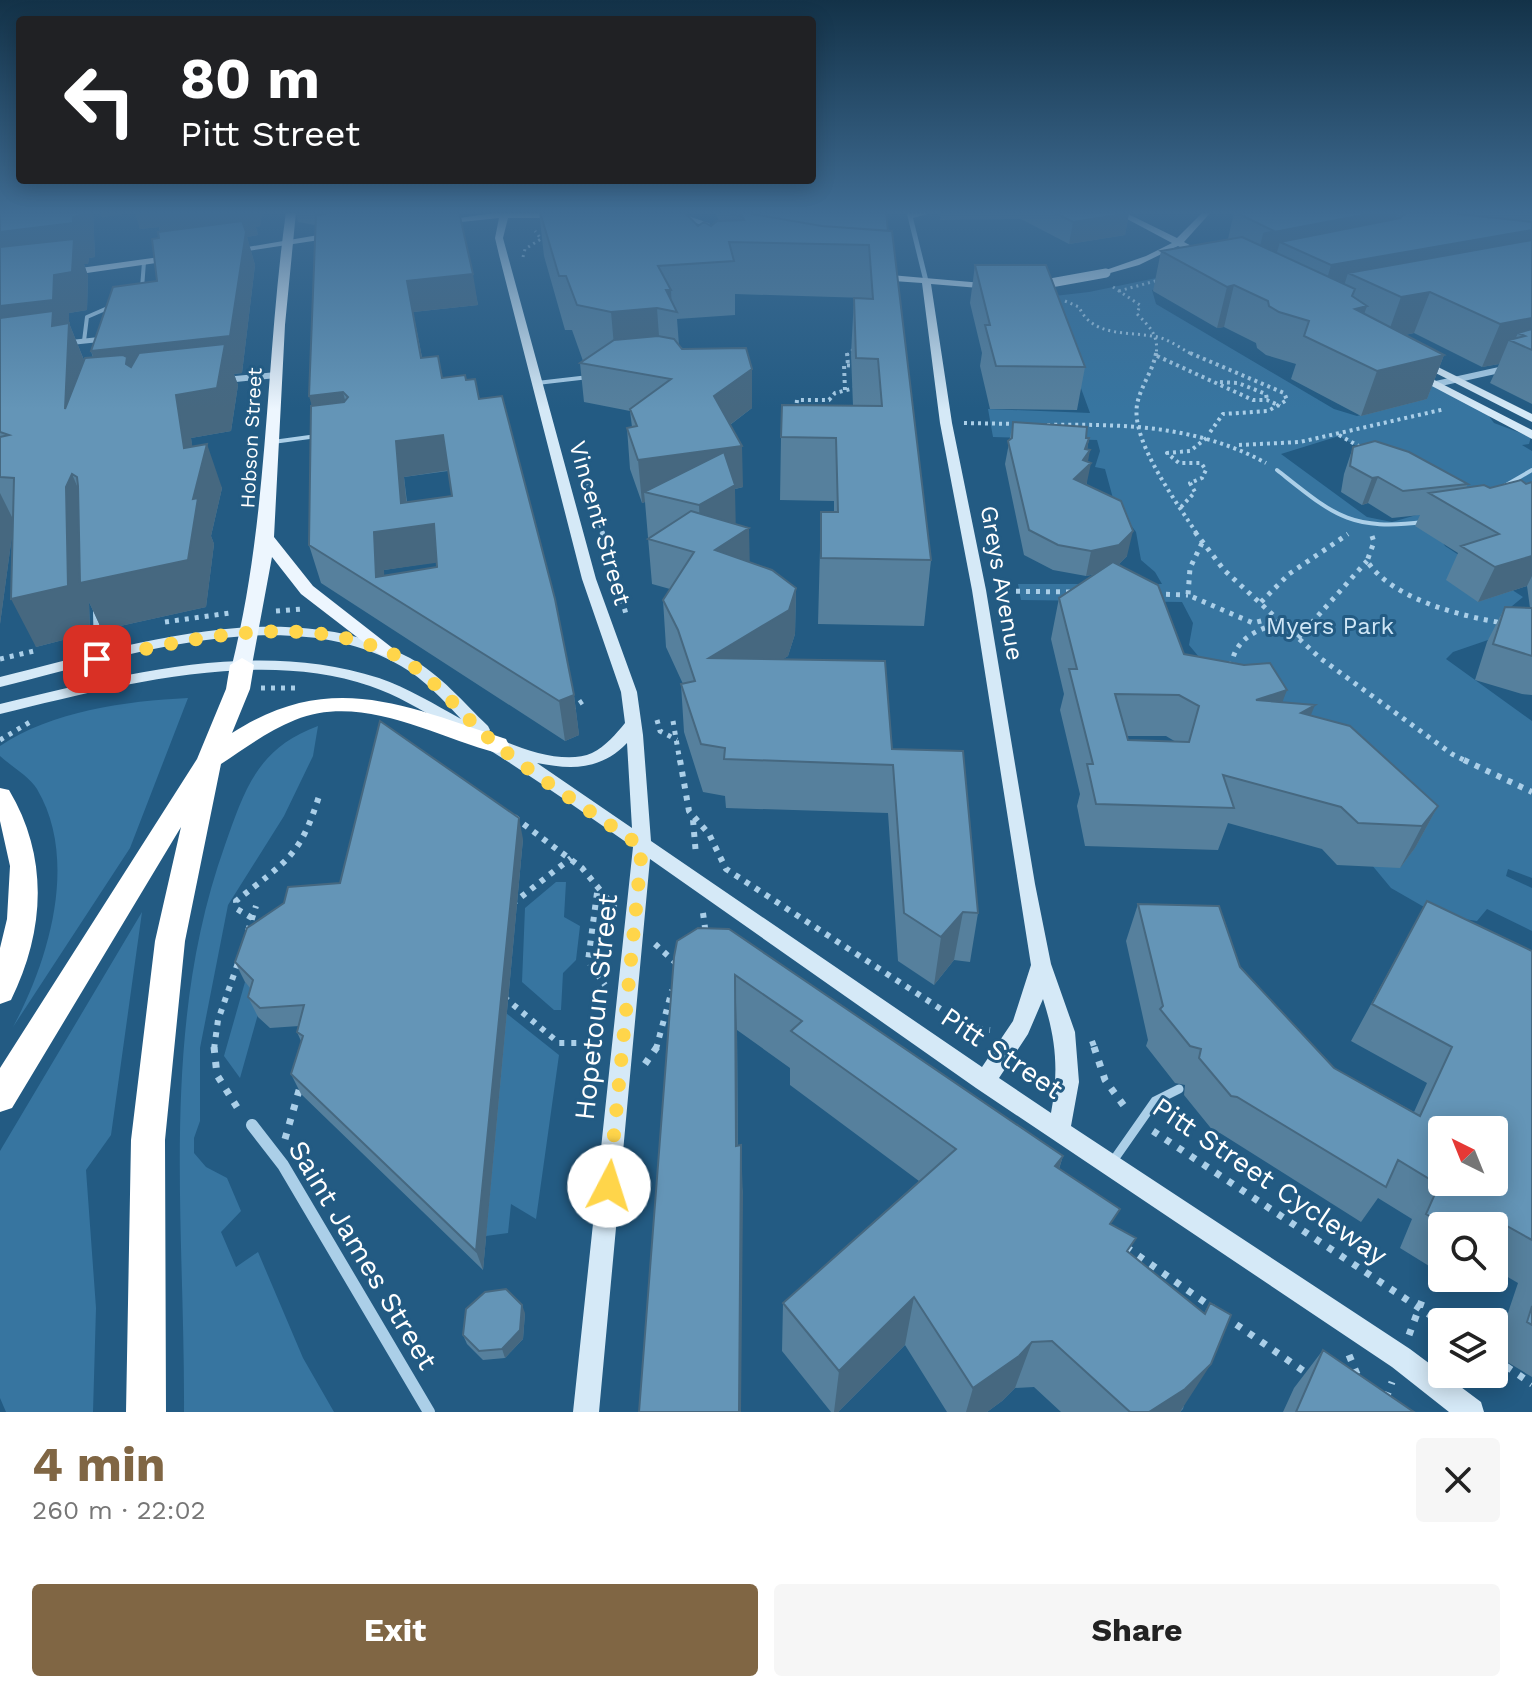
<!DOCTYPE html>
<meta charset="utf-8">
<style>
body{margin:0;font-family:"Work Sans",sans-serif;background:#f6f6f6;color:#222;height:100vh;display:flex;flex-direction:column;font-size:30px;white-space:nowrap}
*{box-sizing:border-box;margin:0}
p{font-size:26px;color:#767676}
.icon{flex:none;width:44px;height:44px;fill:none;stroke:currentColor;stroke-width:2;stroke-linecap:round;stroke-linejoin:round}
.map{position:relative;height:1412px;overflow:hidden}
.panel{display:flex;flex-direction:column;background:#fff;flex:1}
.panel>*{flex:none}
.banner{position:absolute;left:16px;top:16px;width:800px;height:168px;border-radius:8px;box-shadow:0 4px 20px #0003;background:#202124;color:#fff;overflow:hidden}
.needle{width:52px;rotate:317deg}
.tools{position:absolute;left:1428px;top:1116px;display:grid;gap:16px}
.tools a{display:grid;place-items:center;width:80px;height:80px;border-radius:8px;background:#fff;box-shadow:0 4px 20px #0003;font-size:40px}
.pin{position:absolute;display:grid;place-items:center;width:68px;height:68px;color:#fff;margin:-34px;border-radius:16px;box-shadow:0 4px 12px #0006}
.me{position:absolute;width:88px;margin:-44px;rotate:5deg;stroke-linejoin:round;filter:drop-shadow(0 0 6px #0008)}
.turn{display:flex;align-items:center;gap:28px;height:168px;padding:0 32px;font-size:36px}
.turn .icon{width:104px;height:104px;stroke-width:2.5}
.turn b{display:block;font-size:56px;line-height:68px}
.round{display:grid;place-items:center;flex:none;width:84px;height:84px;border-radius:8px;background:#f6f6f6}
.headline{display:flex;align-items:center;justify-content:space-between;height:136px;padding:0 32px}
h1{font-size:48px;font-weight:700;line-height:60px;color:#806644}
.button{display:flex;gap:16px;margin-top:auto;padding:16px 32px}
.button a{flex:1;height:92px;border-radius:8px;background:#806644;color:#fff;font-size:32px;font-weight:700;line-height:92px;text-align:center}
.button a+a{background:#f6f6f6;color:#222}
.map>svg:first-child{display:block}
.green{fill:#3775a0;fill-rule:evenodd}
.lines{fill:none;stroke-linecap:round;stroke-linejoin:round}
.path-far4{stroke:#abcfe8;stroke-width:3;stroke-dasharray:2 4;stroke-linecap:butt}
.path-far3{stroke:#abcfe8;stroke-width:4;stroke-dasharray:3 4;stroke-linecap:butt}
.path-far2{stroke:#abcfe8;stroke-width:5;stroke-dasharray:4 6;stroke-linecap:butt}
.path-far1{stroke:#abcfe8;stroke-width:6;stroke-dasharray:5 7;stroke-linecap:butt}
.path{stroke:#abcfe8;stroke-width:7;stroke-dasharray:6 9;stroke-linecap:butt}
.lane-far2{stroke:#abcfe8;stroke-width:4}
.lane-far1{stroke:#abcfe8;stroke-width:6}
.lane{stroke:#abcfe8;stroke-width:9}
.street-far2{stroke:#abcfe8;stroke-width:5}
.street-far1{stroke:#abcfe8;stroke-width:6}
.street{stroke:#abcfe8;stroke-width:12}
.secondary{fill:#d5e9f7;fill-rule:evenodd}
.primary{fill:#edf6fe;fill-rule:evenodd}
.highway{fill:#fff;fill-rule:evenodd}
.secondary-bridge{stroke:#d5e9f7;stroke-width:9}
.wall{fill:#56809d;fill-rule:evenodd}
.shaded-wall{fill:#466880}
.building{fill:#6495b7;stroke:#466880;stroke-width:2;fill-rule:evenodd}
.route{stroke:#ffd54a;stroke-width:14;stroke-dasharray:0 25.2}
.labels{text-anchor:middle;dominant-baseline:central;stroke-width:6;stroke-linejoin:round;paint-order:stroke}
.far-street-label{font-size:20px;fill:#fff;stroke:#235b83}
.street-label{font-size:24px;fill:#fff;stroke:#235b83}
.park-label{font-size:24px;fill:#cfe6f6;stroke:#235b83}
.near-street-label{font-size:28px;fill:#fff;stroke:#235b83}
</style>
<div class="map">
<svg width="1532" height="1412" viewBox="0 0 1532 1412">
<rect width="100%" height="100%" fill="#235b83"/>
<!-- green -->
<path class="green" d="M1185 272 1208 279 1152 290 1156 304 1334 409 1357 416 1427 398 1397 376C1436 385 1471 388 1494 423L1531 437 1529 444 1522 445 1532 451V482L1439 536 1445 546 1523 597 1500 616 1520 629 1453 652 1446 659 1532 721V878L1508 869 1506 876 1532 888V931L1487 909 1477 921 1438 915 1391 888 1189 645 1193 623 1182 602 1021 600 1018 584H1162L1155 572 1141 560 1136 532 1114 502 1105 469 1095 467 1100 451 1097 440 993 437 988 409 1090 413 1078 380 1037 298 1089 292ZM1339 436 1455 503V504L1392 522 1367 517 1281 454Z
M188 698 130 848 13 1027C49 960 79 860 37 789 30 777 11 766 0 756V746C52 711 126 701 188 698Z
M318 726 313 756 284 816 228 905 200 1048V1121L194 1138V1153L206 1167 227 1178 241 1211 221 1232 236 1267 258 1252 303 1358 334 1412H184C185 1219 159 1030 225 845 245 788 258 748 318 726Z
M556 882H566L564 917 580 926 576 960 563 973 561 1010H554L522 982 525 908Z
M142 912 111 1135 86 1170 96 1308 93 1412H6L0 1398V1151Z
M245 982 262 1000 240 1078 224 1056Z
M506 1013 559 1055 536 1219 511 1204 508 1233 486 1236Z"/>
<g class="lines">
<!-- path-far4 -->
<path class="path-far4" d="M523 257 525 249 541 239 535 231
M1113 287 1140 305 1137 314C1150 327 1159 335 1156 355
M1119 291 1159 280
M1065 301 1079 307C1093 338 1129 331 1158 337 1170 340 1182 349 1193 355
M847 355 855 348"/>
<!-- path-far3 -->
<path class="path-far3" d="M847 353 848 365
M1156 353C1153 371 1140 387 1137 405 1131 442 1178 504 1197 534
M1190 353 1284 393 1287 400 1268 411 1223 414 1208 435
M1157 356 1253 400H1267L1280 406
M1220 382 1238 383 1266 394 1267 400
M845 390 844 365 858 366
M796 410 797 400H829L835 393 855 388
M964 423 1018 424
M1040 425C1120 424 1194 424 1266 463
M1339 435 1362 448
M576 444 603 534
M1239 445 1300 442 1445 409
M1181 507 1195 492 1190 483 1202 478 1206 470 1201 463H1179L1167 453 1190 451 1209 436"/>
<!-- path-far2 -->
<path class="path-far2" d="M602 532 626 614
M1195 532 1224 570 1320 658 1452 754 1468 762
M1372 536 1374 542 1367 561C1392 599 1460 616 1503 623
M1202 543 1190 568 1188 595 1253 623 1273 618
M996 591 1074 592
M1156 594 1188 595
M1261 602 1289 574 1348 534
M276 611 302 609
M165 622 230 613
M1298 638 1367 561
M0 659 34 651
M1231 666C1235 640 1254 630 1278 624
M261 688H295
M571 709 587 698
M657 720 660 731 677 740
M673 721 680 762
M0 740 30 722"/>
<!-- path-far1 -->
<path class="path-far1" d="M680 760 689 811 709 834 726 869 970 1028 990 1030
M1464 760 1532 792
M514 817 582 868 615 908
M693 820 696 855
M597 893 588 961 605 985
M512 904 571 858
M703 913 706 935
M252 918 237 909 236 901C287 860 300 858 320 793
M248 931 256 906
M655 944 677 964
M504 997 559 1043H578
M1092 1041 1095 1049
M214 1049 218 1020 239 960
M656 1049 672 990"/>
<!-- path -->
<path class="path" d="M214 1047 217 1075 240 1112
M1094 1047 1105 1080 1127 1110
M645 1064 657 1047
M1153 1131 1442 1323
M285 1139 300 1087
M1126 1247 1213 1308
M1224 1316 1308 1374
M1409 1335 1424 1295
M1349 1355 1359 1379
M1494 1358 1532 1384
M1381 1412 1392 1382"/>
<!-- lane-far2 -->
<path class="lane-far2" d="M670 212 708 225
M142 288 144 262
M84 341 87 317 110 307
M537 383 589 377
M273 442 317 436
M1277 470C1334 515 1349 531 1424 522
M1501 488 1532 470"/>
<!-- lane-far1 -->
<path class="lane-far1" d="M96 611 97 659"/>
<!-- lane -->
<path class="lane" d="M1113 1161 1155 1101 1179 1089"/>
<!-- street-far2 -->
<path class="street-far2" d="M909 212 926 281
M910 216 925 212
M66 343 104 339"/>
<!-- street-far1 -->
<path class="street-far1" d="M225 380 276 375
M1436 384 1504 369"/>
<!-- street -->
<path class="street" d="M252 1125 283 1165 429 1412"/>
<!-- secondary -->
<path class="secondary" d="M501 212H559L563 215 559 218H508L503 238 596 579 637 692 643 735 651 841 982 1067 1013 1021 1031 965 972 590 940 423 922 283 879 280 874 277 879 274 994 284V288L991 289 931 284 952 423 986 590 1035 884 1051 964 1075 1032 1079 1082 1071 1126 1410 1349 1481 1402 1484 1412H1449L1392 1367 976 1088 650 859 599 1412H573L633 847C571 804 511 761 446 724 421 710 397 695 370 686 257 647 112 687 0 714V704C122 675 255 638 379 678 408 688 434 704 461 719 443 700 424 679 401 666 287 599 119 658 0 687V677C127 646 287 592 410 658 440 674 464 703 488 726L490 730 488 733C513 747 564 766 592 753 606 746 616 734 625 723L621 692 582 579 499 255 495 238 499 218 442 224 438 221ZM627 743 632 828 537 763C572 770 601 770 627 743ZM1043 999C1056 1039 1059 1071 1051 1113L999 1078 1028 1034Z
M1114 212H1124L1177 238 1203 212H1211L1184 242 1210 256 1202 258 1178 246 1139 265 1103 275V271L1146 256 1172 243Z
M336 232 340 235 339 237 228 254 224 251Z
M174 255 179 258 177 260 66 276 61 273 66 270Z
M1420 358 1532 414V422L1416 363 1415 361Z
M1415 370 1532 430V439L1411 375 1410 373Z"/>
<!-- primary -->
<path class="primary" d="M286 212H296L285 325 274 537 313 586 395 650 386 656 379 654 301 594 272 557 252 665 242 671 232 665C269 516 265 363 286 212Z"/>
<!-- highway -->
<path class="highway" d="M242 658 254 665 250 689 232 733C331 669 406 706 506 739L509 745 506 751 497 753C433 736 362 693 295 720 268 731 245 748 221 764L185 941 165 1140 166 1412H126L131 1140 155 941 181 827 12 1108 0 1112V1068L197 759 226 689 230 665Z
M0 788 9 790C49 857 45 931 11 1000L0 1004V948L7 919 10 866 0 821Z"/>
<!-- secondary-bridge -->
<path class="secondary-bridge" d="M1045 284 1106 273"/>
</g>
<!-- wall -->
<path class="wall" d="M0 212H93L95 257 89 258 88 264H84L88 276 87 310 69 313V323L84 360 93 358 91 351 157 281 160 232 159 227 140 229 135 212 102 217 100 212H262L260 226 256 227 258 235 247 237 255 265 242 373 234 374 238 385 231 431 191 438 192 446 222 488 211 536 214 544 206 607 102 630 89 602 90 633 36 647 13 528 0 624Z
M296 212H459L478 305 413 312 422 357 442 378 466 380 479 399 574 695 579 735 565 741 321 583 309 545 315 225 298 222ZM448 471 452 496 407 502 404 477ZM436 562 437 567 384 576V570Z
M539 212H684L698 226H711L719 221 714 212H886L931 560 924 626 818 624 821 512H834V501L780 500 781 437 853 406 851 354 854 298H866L735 294V315L677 319 679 345 752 408 730 425 743 487 735 489V524L749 562 796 588 795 634 788 656 783 659 892 749 978 913 970 962 954 960 934 985 898 961 888 813 726 808 725 796 703 792 684 732 681 684H683L666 647 663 600 670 589 652 584 645 502 642 503 630 469 627 428 632 427 630 411 584 402 580 363 583 361 572 330H565L544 256Z
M941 212H1147L1135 214 1129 213 1125 235 1069 244 1021 219 940 220Z
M1234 212H1532V404L1490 383 1499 364 1482 367 1414 333 1405 335 1444 355 1427 399 1361 416 1291 379 1296 364 1266 355 1257 348 1256 343 1224 327 1217 328 1153 291 1161 251 1228 239Z
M975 265 1085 367 1077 410 990 409 980 366 982 353 970 303Z
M1013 422 1089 438 1087 450V485L1127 556 1118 565 1184 654 1311 716 1438 806 1415 848 1400 868 1337 865 1322 849 1228 823 1218 850 1085 846 1077 806 1080 794 1060 710 1064 694 1051 639 1059 598 1096 574 1086 576 1053 570 1024 555 1005 464ZM1127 736H1166L1176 742 1128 740Z
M1353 447 1468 484 1466 488H1490L1532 482V695L1522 694 1475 680 1487 642 1505 607 1530 608 1527 586 1478 602 1446 580 1458 553 1415 526 1420 515 1392 518 1368 503 1362 505 1341 492 1344 474Z
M523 839 483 1270 301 1094 291 1074 301 1041 297 1032 299 1026 270 1028 258 1017 248 997 250 988 245 982 235 962 340 883Z
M1427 901 1532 951V1377L1494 1354 1518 1283 1494 1269V1226H1442V1274L1400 1248 1412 1219 1378 1198 1361 1222 1220 1133 1214 1132 1184 1095 1185 1085 1175 1083 1146 1046 1148 1040 1126 941 1138 904 1240 967 1334 1068 1414 1112 1427 1083 1351 1041Z
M677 941 1063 1156 1059 1169 1113 1226 1129 1253 1204 1313 1210 1303 1183 1409 1180 1412H1061L1034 1387 1015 1388 1002 1401 987 1412H947L905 1345 838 1412H831L782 1351 783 1303 919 1181 790 1085V1068L737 1030 738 1146 743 1197Z
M1450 1278H1475L1466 1288Z
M525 1313 523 1339 505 1358 483 1360 467 1344 463 1335Z
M1323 1350 1414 1412H1283L1294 1388Z"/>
<!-- shaded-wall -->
<path class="shaded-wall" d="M80 212H93L95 257 89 258 88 264H84L88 276 87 310 69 313V332V323L85 363 83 452 0 348V306L54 275 0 276V232L73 217Z
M100 212H252L258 235 247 237 255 265 242 373 234 374 238 385 231 431 191 438 198 480 207 444 222 488 211 536 214 544 206 607 102 630 89 602 90 633 36 647 11 599 72 474 91 519 105 388 91 351 230 336 167 253 159 227 140 229 135 212 102 217Z
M252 212H262L260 226 256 227Z
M1378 212H1398L1387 244 1280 242 1272 269 1253 273 1263 234Z
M1129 213 1125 235 1069 244 1073 222Z
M1532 230V266L1348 273 1339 302 1319 306 1331 265Z
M473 274 478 305 413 312 407 281Z
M1234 285 1224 327 1217 328 1227 287Z
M666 290H671L672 311Z
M1430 292 1414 333 1386 339 1401 297Z
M1367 306 1352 348 1355 309Z
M657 308 661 364 616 369 611 312Z
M1532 318V350L1525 336 1518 333 1514 342 1509 340 1499 364 1482 367 1500 324Z
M1444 355 1427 399 1361 416 1377 371Z
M752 369V408L715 436 714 396Z
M343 392 352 427 319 431 309 396Z
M443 435 450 470 404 477 409 528 434 524 442 562 384 570 385 592 376 577 374 532 401 503 396 441Z
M1089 438 1086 457 1090 450 1087 467 1091 463 1086 487 1074 479Z
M742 446 743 487 735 489 736 536 701 557 699 505 644 492 645 502 642 503 638 460Z
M1378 477 1368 503 1362 505 1372 478Z
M0 493 14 521 0 624Z
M749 528 750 573 715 550Z
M1133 531 1127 556 1113 570 1086 576 1091 551Z
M1532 556V576L1527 586 1478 602 1495 567Z
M796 588 795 634 788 656 710 705 709 658Z
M1287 690 1271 732 1256 700Z
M574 695 579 735 565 741 559 701Z
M1315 705 1298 747 1301 713Z
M1438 806 1415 848 1400 868 1422 826Z
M519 818 523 839 483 1270 476 1251Z
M963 912 954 960 934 985 941 937Z
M735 975 737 1030 738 1198 736 1146Z
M741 1145 743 1197 741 1412H739Z
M1063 1156 1046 1208 1055 1166Z
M914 1297 905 1345 838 1412H834L839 1371Z
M522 1305 525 1313 523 1339 505 1358 502 1349Z
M1032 1342 1015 1388 1002 1401 987 1412H966L973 1388Z
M1211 1364 1180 1412H1149Z"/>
<!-- building -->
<path class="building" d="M0 212H80V216L73 217V223L0 232Z
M339 212H459L473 274 407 281 421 358 438 356 442 378 465 375 466 380 475 379 479 399 502 396 555 599 574 695 559 701 309 545 311 406 344 402 348 397 343 392 309 396 316 215ZM443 435 452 496 401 503 396 441ZM434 524 437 567 376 577 374 532Z
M540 212H684L698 226 704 222 711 226 717 221 744 220 740 212 822 226 892 231 931 560 821 558V512H838L836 438 781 437 782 405 882 406 878 359 856 358 854 298 873 299 869 245 729 242 734 261 658 266 671 290H666L677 312 657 308 611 312 577 305 566 276H559Z
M731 212H886L888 231 822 226 740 212V216L733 215Z
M1053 212H1127L1129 213 1073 222Z
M1235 212H1378L1263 234 1274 231Z
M1407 212H1440L1532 222V230L1331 265 1280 242 1400 218Z
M242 221 246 232 230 336 91 351 113 287 157 281 152 239 159 238 158 232Z
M1242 237 1355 289 1352 296 1367 306 1355 309 1444 355 1377 371 1304 336 1309 321 1279 312 1269 306 1268 301 1234 285 1227 287 1161 251Z
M74 239 72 272 54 275 53 300 0 306V247Z
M1532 240V318L1500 324 1430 292 1401 297 1348 273Z
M975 265H1046L1085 367 996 366 985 325H990Z
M53 311 52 326 69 323 65 409 85 358 123 355 127 357 126 364 131 367 139 353 225 344 217 388 176 395 184 448 207 444 193 499 198 498 188 560 80 583 78 486 77 477 72 474 66 487 68 586 11 599 14 478 0 477V437L9 435 0 432V318Z
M1532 329V350L1509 340 1525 336 1518 333Z
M658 336 674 339 682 349 746 348 752 369 714 396 742 446 638 460 627 428 637 426 630 409 671 379 580 363 614 340Z
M1013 422 1087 427 1086 438H1089L1085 449 1090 450 1083 460 1091 463 1074 479 1121 501 1133 531 1119 545 1091 551 1058 545 1029 530 1008 441 1012 438Z
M1375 441 1409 452 1468 484 1403 491 1378 477 1372 478 1350 466 1353 447Z
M724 452 735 485 699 505 644 492Z
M1521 480 1526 484 1532 482V556L1495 567 1461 546 1499 534 1429 493 1484 485 1490 488Z
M691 511 749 528 715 550 772 570 796 588 789 610 709 658 885 661 892 749 963 751 978 913 963 912 941 937 904 913 893 765 724 759 725 748 701 744 681 684 695 681 678 630 663 600 694 552 648 539Z
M1113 562 1158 585 1184 654 1244 665 1270 663 1287 690 1256 700 1315 705 1301 713 1350 726 1438 806 1422 826 1358 823 1341 807 1223 775 1234 808 1096 804 1087 764H1093L1069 669H1077L1059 598ZM1115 694 1179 695 1199 706 1189 742 1128 740Z
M1505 607 1532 608V656L1493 644Z
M380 721 519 818 476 1251 291 1074 303 1036 297 1032 304 1005 260 1008 248 997 253 980 235 962 247 928 284 903 288 887 340 883Z
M1427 901 1532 951V1240L1505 1225 1496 1254H1494V1226H1446L1426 1214 1439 1185 1398 1160 1386 1187 1237 1097 1231 1096 1199 1058 1201 1049 1190 1046 1160 1009 1163 1006 1138 904 1219 906 1240 967 1334 1068 1420 1116 1452 1047 1372 1004ZM1442 1130H1494V1182H1442Z
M698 928 729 929 1063 1156 1055 1166 1120 1209 1110 1224 1136 1238 1127 1251 1205 1314 1210 1303 1231 1315 1211 1364 1185 1389 1149 1412H1130L1052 1341 1032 1342 1019 1356 973 1388 914 1297 839 1371 783 1303 956 1149 791 1031 802 1021 735 975 736 1146 741 1145 739 1412H639L674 957 677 941Z
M506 1289 522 1305 520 1330 502 1349 479 1351 463 1335 466 1309 485 1292Z
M1532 1306V1325L1527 1322Z
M1323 1350 1414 1412H1296Z"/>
<!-- sky -->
<linearGradient id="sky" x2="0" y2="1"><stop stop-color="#133248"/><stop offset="0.52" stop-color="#3f6c93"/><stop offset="1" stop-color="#3f6c93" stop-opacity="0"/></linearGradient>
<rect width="1532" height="409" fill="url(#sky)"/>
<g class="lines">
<!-- route -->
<path class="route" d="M97 659C190 640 294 612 386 651 432 670 459 715 497 745 543 782 594 813 642 847L609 1186"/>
</g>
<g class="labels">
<!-- far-street labels -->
<g class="far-street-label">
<text transform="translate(251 438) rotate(-87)">Hobson Street</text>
</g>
<!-- street labels -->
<g class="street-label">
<text transform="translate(600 523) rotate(74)">Vincent Street</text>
<text transform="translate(1002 583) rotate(80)">Greys Avenue</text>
</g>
<!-- park labels -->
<g class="park-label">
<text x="1330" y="626">Myers Park</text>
</g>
<!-- near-street labels -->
<g class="near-street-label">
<text transform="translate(596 1007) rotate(-84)">Hopetoun Street</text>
<text transform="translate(1002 1053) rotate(34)">Pitt Street</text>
<text transform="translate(1270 1181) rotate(34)">Pitt Street Cycleway</text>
<text transform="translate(363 1255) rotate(59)">Saint James Street</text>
</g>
</g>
</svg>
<div class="tools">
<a><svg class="needle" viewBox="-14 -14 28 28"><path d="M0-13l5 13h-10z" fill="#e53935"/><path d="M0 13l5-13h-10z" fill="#767676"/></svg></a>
<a><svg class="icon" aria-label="search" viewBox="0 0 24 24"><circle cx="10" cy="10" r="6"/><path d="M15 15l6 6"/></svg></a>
<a><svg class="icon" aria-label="layers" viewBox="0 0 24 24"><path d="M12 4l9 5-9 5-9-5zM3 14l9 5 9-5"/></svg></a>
</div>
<div class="pin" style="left:97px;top:659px;background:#d93025"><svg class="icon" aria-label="arrive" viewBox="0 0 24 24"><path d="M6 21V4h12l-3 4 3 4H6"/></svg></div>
<svg class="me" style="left:609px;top:1186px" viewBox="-20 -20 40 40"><circle r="19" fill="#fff"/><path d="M0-13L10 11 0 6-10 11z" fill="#ffd54a"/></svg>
<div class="banner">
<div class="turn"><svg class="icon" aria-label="left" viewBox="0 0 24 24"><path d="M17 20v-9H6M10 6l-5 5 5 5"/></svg><div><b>80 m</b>Pitt Street</div></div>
</div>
</div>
<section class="panel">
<div class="headline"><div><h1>4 min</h1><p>260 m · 22:02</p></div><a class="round"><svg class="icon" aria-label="close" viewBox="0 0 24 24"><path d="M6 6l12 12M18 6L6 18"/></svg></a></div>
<div class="button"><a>Exit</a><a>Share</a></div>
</section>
